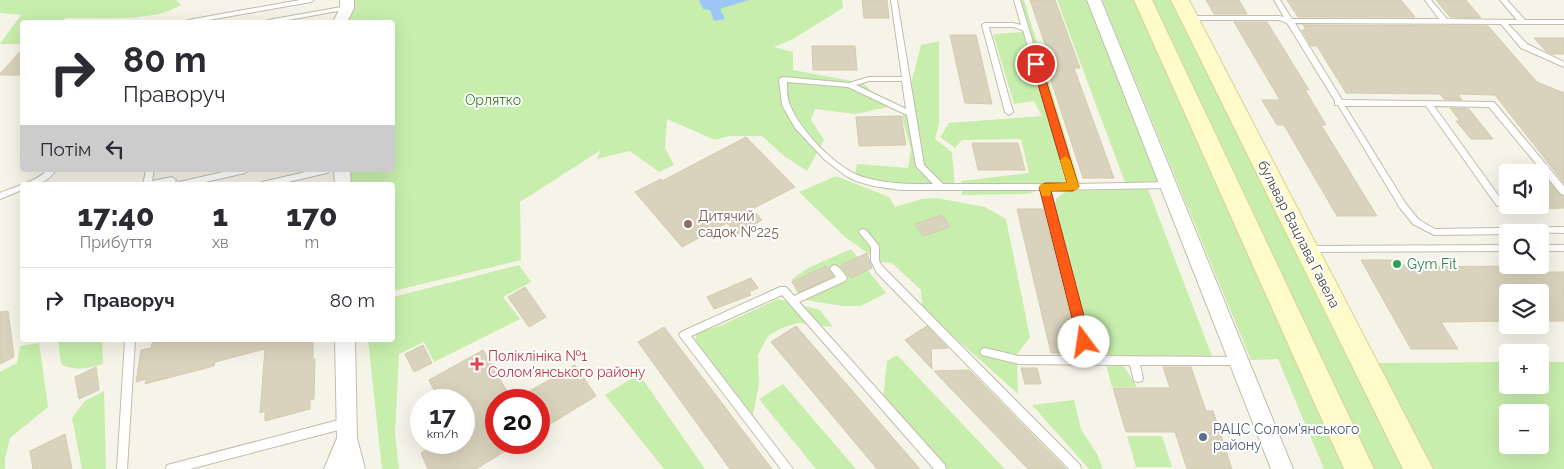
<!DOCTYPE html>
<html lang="uk">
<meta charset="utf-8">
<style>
body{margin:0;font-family:Raleway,sans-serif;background:#f7f7f7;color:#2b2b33;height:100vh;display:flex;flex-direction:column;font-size:19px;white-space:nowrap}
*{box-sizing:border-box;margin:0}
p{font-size:16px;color:#7c7c81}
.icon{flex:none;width:28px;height:28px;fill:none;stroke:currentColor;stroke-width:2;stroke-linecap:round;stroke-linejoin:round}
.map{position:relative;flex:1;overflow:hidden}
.side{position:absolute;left:20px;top:182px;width:375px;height:160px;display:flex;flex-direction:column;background:#fff;border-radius:5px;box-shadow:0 5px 20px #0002}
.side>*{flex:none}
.guide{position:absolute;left:20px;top:20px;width:375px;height:152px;border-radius:5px;box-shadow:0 5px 20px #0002;background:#fff;color:#2b2b33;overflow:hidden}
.tools{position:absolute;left:1499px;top:164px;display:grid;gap:10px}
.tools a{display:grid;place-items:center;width:50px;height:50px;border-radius:5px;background:#fff;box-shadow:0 5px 20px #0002;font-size:25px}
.speed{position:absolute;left:410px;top:389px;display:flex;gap:10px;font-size:25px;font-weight:700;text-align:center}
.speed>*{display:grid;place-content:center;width:65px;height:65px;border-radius:50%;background:#fff;box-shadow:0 5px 20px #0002;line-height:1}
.speed small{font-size:12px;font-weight:400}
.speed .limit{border:8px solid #d22;background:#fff;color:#111}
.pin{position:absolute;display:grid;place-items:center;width:42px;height:42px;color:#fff;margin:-21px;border:2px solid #fff;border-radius:50%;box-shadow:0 1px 5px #0007}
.me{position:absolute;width:55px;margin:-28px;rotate:346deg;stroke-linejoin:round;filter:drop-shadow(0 0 4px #0008)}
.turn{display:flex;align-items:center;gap:18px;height:105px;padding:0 20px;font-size:22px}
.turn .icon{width:65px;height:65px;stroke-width:2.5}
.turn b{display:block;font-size:35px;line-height:42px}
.then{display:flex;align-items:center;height:48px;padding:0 20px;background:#0003;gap:10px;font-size:19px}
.eta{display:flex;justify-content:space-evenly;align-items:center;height:85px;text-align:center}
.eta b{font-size:30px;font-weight:800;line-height:35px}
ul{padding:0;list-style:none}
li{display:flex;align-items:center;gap:15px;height:65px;padding:0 20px;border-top:1px solid #e1e1e2}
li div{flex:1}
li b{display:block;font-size:19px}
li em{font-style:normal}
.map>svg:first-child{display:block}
.green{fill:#c7eeac;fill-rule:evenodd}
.water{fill:#9ec6f8}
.building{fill:#d9d2bc;stroke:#d4cbae}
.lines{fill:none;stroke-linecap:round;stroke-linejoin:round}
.lane-casing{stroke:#c2bda9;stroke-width:2}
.street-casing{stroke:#c2bda9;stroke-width:2}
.secondary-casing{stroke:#dad293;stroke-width:2}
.lane{fill:#fff;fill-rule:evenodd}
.street{fill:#fff;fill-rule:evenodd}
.secondary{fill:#fffac9;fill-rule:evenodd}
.route{fill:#ff5b16;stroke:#a63b0e}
.slow{fill:#f59e0b}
.education-dot{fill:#8d6e63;stroke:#fff;stroke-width:2}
.leisure-dot{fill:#2e9e5b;stroke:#fff;stroke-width:2}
.health-dot{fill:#e0444e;stroke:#fff;stroke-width:2}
.service-dot{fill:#5c6f8a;stroke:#fff;stroke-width:2}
.labels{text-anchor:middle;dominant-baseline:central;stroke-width:4;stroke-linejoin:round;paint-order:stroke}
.park-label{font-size:14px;fill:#388321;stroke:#fff}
.education-label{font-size:14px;fill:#785e54;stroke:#fff;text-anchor:start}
.street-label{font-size:14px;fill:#4a4535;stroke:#fff}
.leisure-label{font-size:14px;fill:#27864d;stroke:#fff;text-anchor:start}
.health-label{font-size:14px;fill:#be3a42;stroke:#fff;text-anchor:start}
.service-label{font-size:14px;fill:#4e5e75;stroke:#fff;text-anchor:start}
</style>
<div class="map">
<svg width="1564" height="469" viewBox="0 0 1564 469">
<rect width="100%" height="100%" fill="#f6f4e8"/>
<!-- green -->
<path class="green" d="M0 0H176L181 5C151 23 100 17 66 18L61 22H22V44H0L21 15 0 13Z
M348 0H842L843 8 793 39 774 47 793 52V70L863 83 888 107 855 114 815 109 811 120 824 140 807 171 784 156 762 136H729L715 140 667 119 665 148 674 165 659 172 630 151 597 159 601 150 520 202 521 260 393 291 392 185H344V170H392V22H341L348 8Z
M1013 0H1024L1080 185 1043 189 1027 194 962 195 961 181 1029 173 1021 139 962 140 955 148 940 137 949 123 1042 116 1034 101 1014 104 993 34 1023 32Z
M1057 0H1087L1161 185H1126Z
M1102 0H1140L1351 469H1324L1278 359 1251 360Z
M1151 0H1171L1409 469H1372Z
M939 41V124L935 139 952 152 955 189 887 190 855 176 857 164 908 168 911 150 902 118 921 45Z
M836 176 889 197 895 207 922 199 936 198 985 207 1006 219 1030 337 1017 354 1018 394 922 308 921 290 892 263 880 262 845 237 799 192Z
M1148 189 1212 356H1115C1103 354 1096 350 1091 339L1055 205 1056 199 1063 193 1071 191Z
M851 249 886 293 861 306H843L799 299 792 279 810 267Z
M519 265 531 282 503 297 520 319 434 362 424 342 399 354 395 433 399 469H382L368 340H392L393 297Z
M778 299 820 310 833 327 798 323 782 328 768 336 758 355 759 384 753 415 698 345 695 341 697 333 722 325Z
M58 340H102L103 364C89 368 74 372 61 364Z
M39 343 48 407 10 438 5 458V469H0V372L17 363 20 346Z
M897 355 1005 469H944L883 400 887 361Z
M1507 362 1508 385H1540V362H1564V469H1430L1376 363ZM1508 412H1540V445H1508Z
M1106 365H1123L1137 387H1112Z
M639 374 705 469H664L605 395Z
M783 384 856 469H816L759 399Z
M104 391 106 469H82L72 418 85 401Z
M1074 400 1081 429 1097 454 1103 469H1089L1032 405Z
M1127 436H1162L1172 467H1136Z"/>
<!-- water -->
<path class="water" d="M699 0H749L720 9 725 19 714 21 710 10 703 9Z"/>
<!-- building -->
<path class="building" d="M862 0H887L889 18H864Z
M1030 0H1055L1080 68H1074L1114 178H1083L1047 68H1053Z
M1206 0H1239L1247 14H1214Z
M1287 0H1401L1415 17H1298Z
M1436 0H1466L1481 18 1450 17Z
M1234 22H1267L1309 90H1305L1326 125H1321L1377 216H1337L1284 125H1277L1262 100H1280Z
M1303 25 1488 26 1537 82 1564 93V183L1495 95 1458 94 1462 100 1444 99 1440 94 1346 93 1317 46H1311L1302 30H1306Z
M950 35H976L992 104 965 103Z
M1534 38H1564V54H1552L1546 51Z
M812 46H855L857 70H813Z
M22 49V75H0V74Z
M1450 108 1469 109 1493 139H1471L1456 121H1460Z
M901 116 906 145 859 146 856 117Z
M746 137 795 187 752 209 762 220 737 234 727 223 682 247 635 192 661 179 662 181Z
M972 143H1018L1025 170H978Z
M1540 172 1560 195 1564 197V208L1540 209Z
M1017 209H1043L1080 354 1051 353Z
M942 215 950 227 923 236 915 224Z
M867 253 872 268 851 278 841 265Z
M1361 260H1401L1405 267 1525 266 1529 272H1564V321H1540V292H1508V321L1441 322 1458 349H1411Z
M826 266 833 276 799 292 792 282Z
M751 278 758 288 749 292 751 295 714 309 707 297Z
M525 287 546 317 529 327 508 297Z
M8 311 14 357 0 364V312Z
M796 326 920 469H877L771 342Z
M927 326 948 348 931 349 932 369 905 340Z
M664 327 772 469H730L638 342Z
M164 340H313V359H315L314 399 310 400V409L265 421V411L260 413 265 349 215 362 214 366 187 373 145 384 146 379 136 382 141 350 151 348 152 343Z
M423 345 432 363 414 372 405 354Z
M483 350 512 400H496V442H520L476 469H428L421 453 439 442H464V400H439L429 380Z
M575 365 596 396 539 431V400H514Z
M96 367 99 390 79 399 75 377Z
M1163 367H1191L1206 411H1213L1232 469H1187L1175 432H1126L1113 388H1170Z
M1021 368H1037L1041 384H1025Z
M969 370 1066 469H1028L934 371Z
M65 434 72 469H33L30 451Z"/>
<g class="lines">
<!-- lane casing -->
<g class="lane-casing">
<path id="lane" d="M300 0H314L311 2 197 22H185L188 20Z
M891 0H897L924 165 943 184H1068L1023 30 1013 27H989L1013 112 1009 115 1005 112 982 25 985 23H1013L1021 25 1014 0H1020L1076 184 1169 182 1173 185 1169 188 1050 190 1093 356 1240 357 1243 358 1245 361 1243 364 1240 365H1140L1143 378 1142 381 1138 382 1134 381 1130 365 1019 364 982 355 980 352 982 349 985 348 1019 356H1083L1042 190H901L873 186 856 181 846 176 825 160 795 128 782 105 779 79 783 77 849 83 869 77H902ZM869 81H902L906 109 856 85ZM787 82 848 87 907 115 916 166 933 184C910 184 885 184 863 177 837 169 800 131 790 105 787 98 787 90 787 82Z
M1274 0H1280L1292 19H1439L1425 0H1431L1447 19 1517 20 1500 0H1507L1525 20H1564V24H1508L1527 44 1564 62V67L1521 48 1501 24 1295 23 1342 100 1494 102 1564 186V195L1561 194 1489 107 1434 106 1503 202 1504 204 1503 206H1497L1426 106H1345L1406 204 1419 220 1435 229 1564 227V233L1508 232V234L1434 235 1413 224 1400 208 1338 105H1335V101L1287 23 1279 20H1189L1186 18 1189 16H1279L1284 17Z
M347 6 350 8 349 9 277 22H265L268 20Z
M47 170H56C47 183 37 185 22 185V190L0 199V193C14 187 38 181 47 170Z
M146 170H154L152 181 172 177 176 180 175 182 162 185H143Z
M232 170H249L245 173 192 185H175L179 182Z
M314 170H331L327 173 275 185H258L262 182Z
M863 229 866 230 879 246V261L883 267 1080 465 1081 469H1069L877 273 871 261V247L859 232 860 230Z
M1508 245V251L1308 252 1305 251 1304 249 1305 247 1308 246Z
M1540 245H1564V251H1540Z
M835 265C840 267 844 273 847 278L845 281 799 302 945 465 946 469H934L782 295 691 336 793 469H781L679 335 681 332 780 287H786L794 296 836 277 830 269 832 266Z
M125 340H135L127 469H117Z
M346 418 350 420 351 423 350 426 346 428 190 469H166L167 465 171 464Z"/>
</g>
<!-- street casing -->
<g class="street-casing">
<path id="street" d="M340 0H354V8L347 22H333L340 8Z
M1087 0H1101L1293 469H1271Z
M334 170H350L351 185H335Z
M335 340H355L357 438 365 469H324L337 438Z"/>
</g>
<!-- secondary casing -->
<g class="secondary-casing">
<path id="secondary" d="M1134 0H1152L1374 469H1344Z
M1171 0H1189L1433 469H1403Z"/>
</g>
<!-- lane -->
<use href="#lane" class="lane"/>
<!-- street -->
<use href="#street" class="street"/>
<!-- secondary -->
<use href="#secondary" class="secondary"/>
</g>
<!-- route -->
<path class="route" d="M1036 61 1041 64 1079 187 1073 191H1051L1091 342 1089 346 1084 347 1080 346 1078 342 1039 187 1045 183H1067L1032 64Z"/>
<!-- slow -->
<path class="slow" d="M1065 156 1070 160 1079 187 1077 190 1051 191 1050 196H1042L1039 187 1041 184 1067 183 1060 160Z"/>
<!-- markers -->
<circle class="education-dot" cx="688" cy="224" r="5"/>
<circle class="leisure-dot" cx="1397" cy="264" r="5"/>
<path class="health-dot" d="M474.5 356.5h5v5h5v5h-5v5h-5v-5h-5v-5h5z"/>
<circle class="service-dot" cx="1203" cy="437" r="5"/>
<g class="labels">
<!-- park labels -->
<g class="park-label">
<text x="493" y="100">Орлятко</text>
</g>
<!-- education labels -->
<g class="education-label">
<text x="698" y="216">Дитячий<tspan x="698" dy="16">садок №225</tspan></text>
</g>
<!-- street labels -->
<g class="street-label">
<text transform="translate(1299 234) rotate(63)">бульвар Вацлава Гавела</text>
</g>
<!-- leisure labels -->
<g class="leisure-label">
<text x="1407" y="264">Gym Fit</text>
</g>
<!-- health labels -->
<g class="health-label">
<text x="488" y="356">Поліклініка №1<tspan x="488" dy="16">Солом'янського району</tspan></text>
</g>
<!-- service labels -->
<g class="service-label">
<text x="1213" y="429">РАЦС Солом'янського<tspan x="1213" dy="16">району</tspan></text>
</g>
</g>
</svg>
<div class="tools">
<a><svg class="icon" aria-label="sound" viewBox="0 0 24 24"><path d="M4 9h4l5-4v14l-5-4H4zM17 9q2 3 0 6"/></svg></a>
<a><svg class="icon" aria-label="search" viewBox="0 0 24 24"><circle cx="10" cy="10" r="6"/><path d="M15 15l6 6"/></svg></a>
<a><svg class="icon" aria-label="layers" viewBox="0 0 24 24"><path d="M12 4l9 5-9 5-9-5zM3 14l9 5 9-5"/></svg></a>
<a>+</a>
<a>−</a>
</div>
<div class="speed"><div>17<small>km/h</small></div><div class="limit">20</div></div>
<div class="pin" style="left:1036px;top:64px;background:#d93025"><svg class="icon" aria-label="arrive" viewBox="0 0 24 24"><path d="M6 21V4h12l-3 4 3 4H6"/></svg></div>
<svg class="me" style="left:1084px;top:342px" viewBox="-20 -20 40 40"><circle r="19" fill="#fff"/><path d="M0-13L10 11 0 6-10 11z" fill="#ff5b16"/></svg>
<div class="guide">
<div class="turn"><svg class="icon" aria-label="right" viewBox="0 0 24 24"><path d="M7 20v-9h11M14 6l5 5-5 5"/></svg><div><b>80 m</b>Праворуч</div></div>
<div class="then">Потім<svg class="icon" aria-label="left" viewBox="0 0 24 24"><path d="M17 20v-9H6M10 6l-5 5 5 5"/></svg></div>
</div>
<section class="side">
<div class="eta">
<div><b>17:40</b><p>Прибуття</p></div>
<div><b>1</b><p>хв</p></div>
<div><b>170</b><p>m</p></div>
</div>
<ul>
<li><svg class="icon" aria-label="right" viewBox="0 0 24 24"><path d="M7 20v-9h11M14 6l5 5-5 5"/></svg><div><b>Праворуч</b></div><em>80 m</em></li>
</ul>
</section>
</div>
